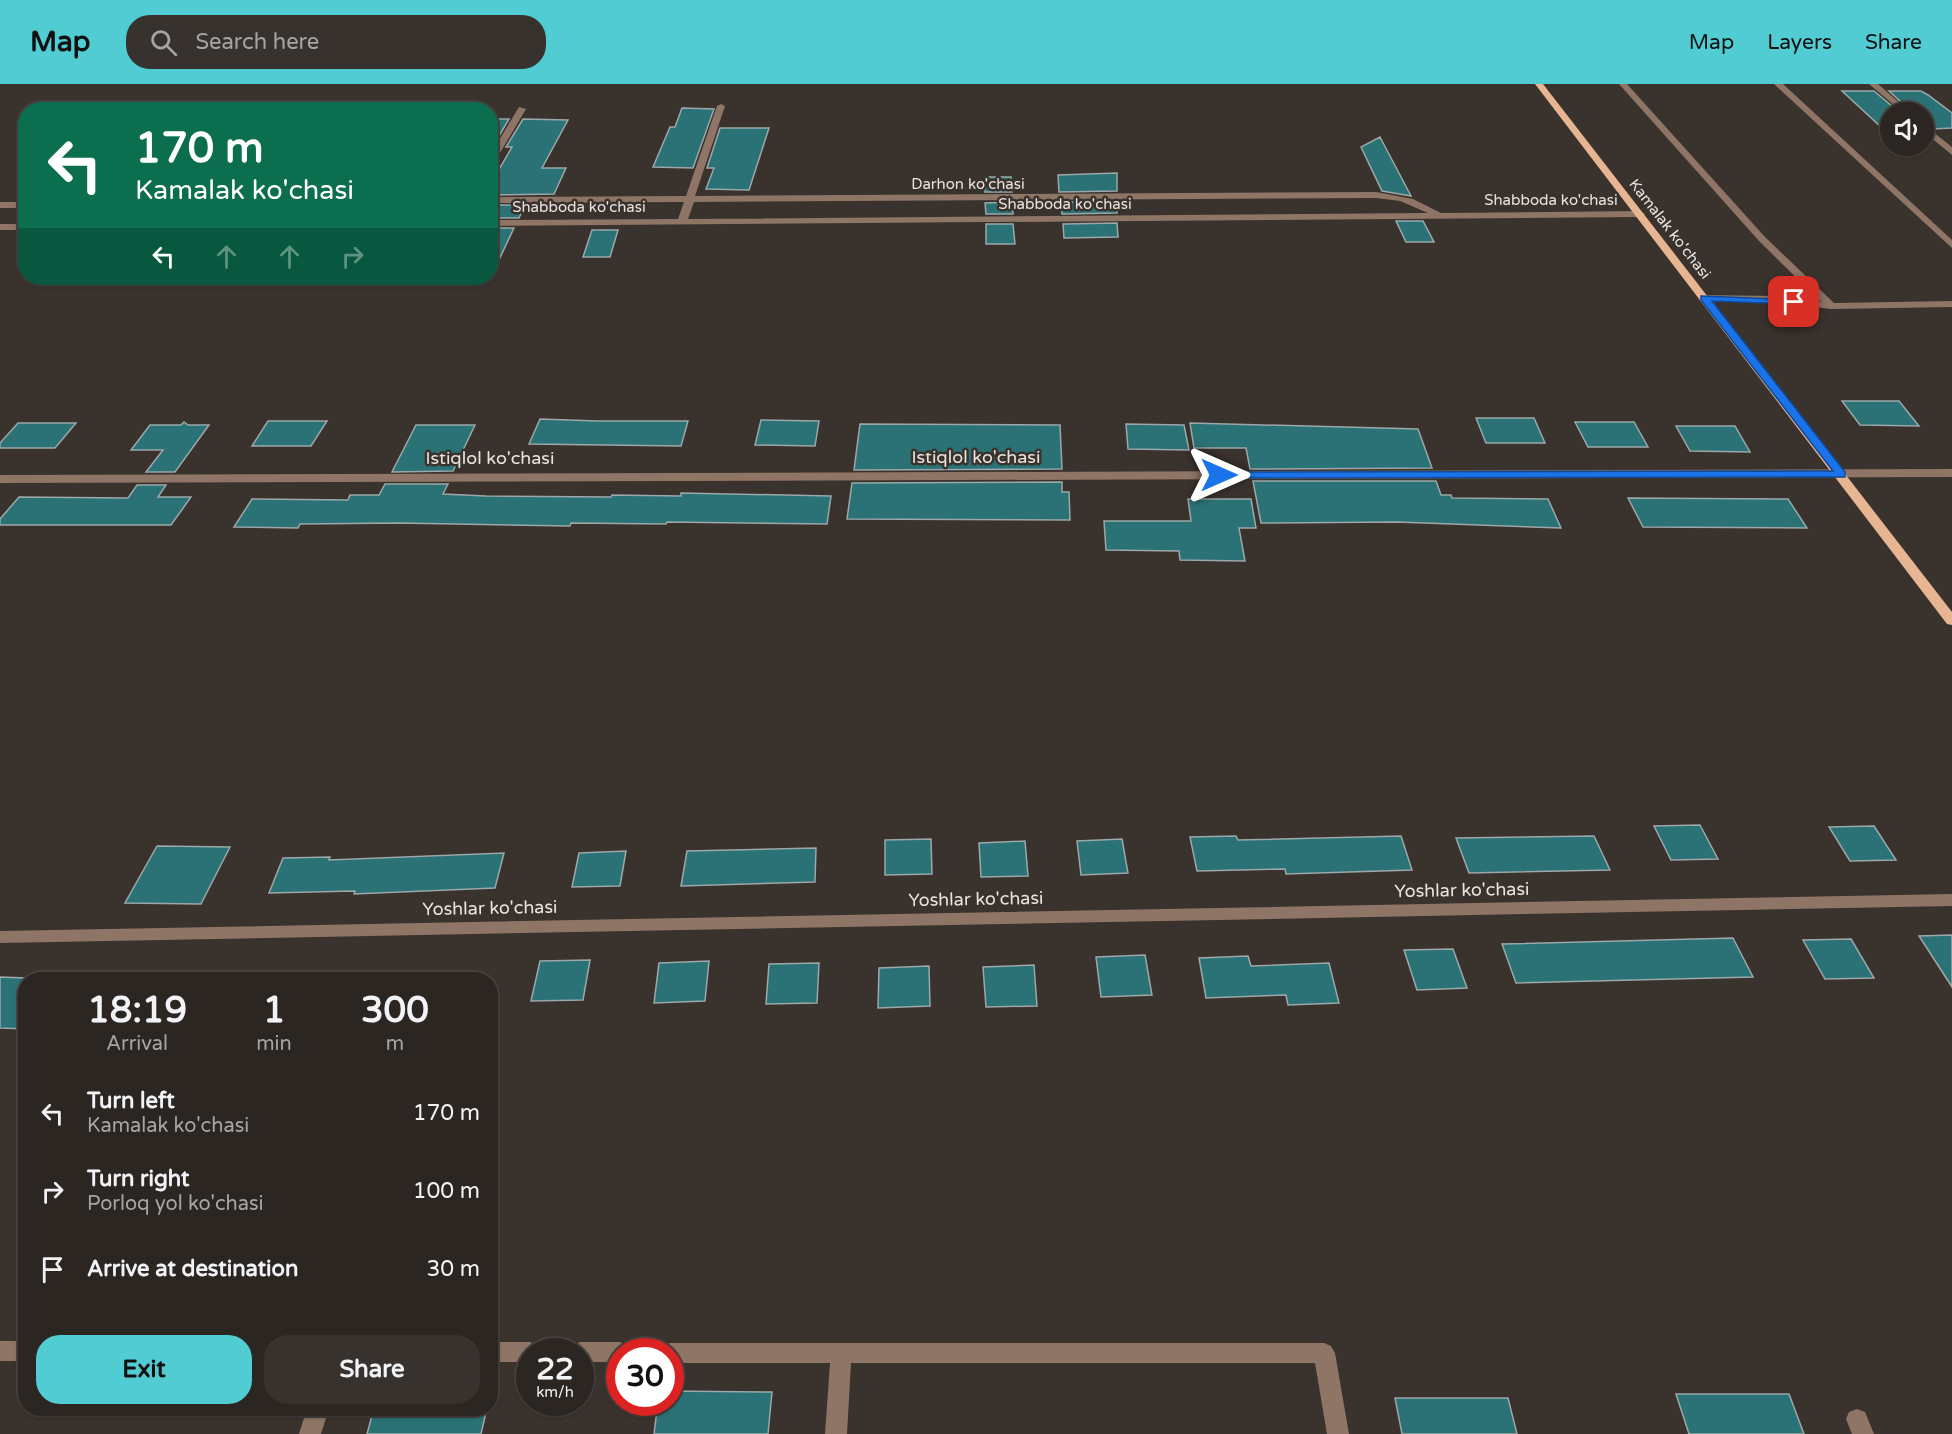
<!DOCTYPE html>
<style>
body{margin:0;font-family:"Varela Round",sans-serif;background:#38322f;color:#f1f3f6;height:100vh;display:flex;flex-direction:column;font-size:22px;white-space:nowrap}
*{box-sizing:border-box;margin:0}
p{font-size:20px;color:#a6a5a5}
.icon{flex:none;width:33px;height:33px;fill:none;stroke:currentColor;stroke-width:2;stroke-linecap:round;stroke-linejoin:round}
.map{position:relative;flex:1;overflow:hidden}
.side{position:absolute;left:18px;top:888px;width:480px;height:444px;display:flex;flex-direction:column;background:#2c2622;border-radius:24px;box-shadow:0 2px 4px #0004,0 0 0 2px #484340}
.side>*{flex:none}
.hud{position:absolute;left:18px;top:18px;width:480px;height:183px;border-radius:24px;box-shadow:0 2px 4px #0004,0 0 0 2px #484340;background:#0b6e4f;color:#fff;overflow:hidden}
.controls{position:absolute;left:1880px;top:18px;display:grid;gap:12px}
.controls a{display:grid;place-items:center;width:54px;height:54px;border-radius:50%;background:#2c2622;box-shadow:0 2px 4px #0004,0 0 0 2px #484340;font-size:30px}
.speed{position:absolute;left:516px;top:1254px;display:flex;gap:12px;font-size:30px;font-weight:700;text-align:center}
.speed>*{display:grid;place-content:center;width:78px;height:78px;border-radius:50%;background:#2c2622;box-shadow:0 2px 4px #0004,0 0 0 2px #484340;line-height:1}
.speed small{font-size:15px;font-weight:400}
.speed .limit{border:9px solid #d22;background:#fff;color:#111}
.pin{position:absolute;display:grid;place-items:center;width:51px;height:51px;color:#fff;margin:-26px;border-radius:12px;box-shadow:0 3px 9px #0006}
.me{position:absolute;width:66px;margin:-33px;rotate:90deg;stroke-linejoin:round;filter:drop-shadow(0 0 4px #0008)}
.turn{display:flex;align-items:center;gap:21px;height:126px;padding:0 18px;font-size:27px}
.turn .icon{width:78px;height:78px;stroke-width:2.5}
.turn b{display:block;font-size:42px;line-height:51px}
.lanes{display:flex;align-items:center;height:57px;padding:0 18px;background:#0003;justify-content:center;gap:30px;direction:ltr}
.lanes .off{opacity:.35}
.eta{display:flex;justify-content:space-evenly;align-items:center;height:102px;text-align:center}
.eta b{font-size:36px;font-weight:700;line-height:42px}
.cta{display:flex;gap:12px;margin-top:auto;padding:12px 18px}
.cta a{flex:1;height:69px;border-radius:24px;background:#51ccd3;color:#111;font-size:24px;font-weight:700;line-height:69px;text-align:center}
.cta a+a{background:#38322f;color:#f1f3f6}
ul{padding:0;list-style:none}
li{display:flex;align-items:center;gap:18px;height:78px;padding:0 18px}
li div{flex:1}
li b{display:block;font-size:22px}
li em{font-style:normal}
header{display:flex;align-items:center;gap:36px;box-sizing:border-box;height:84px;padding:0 30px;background:#51ccd3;color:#111}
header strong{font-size:28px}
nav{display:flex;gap:33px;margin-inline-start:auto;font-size:21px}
.search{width:420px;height:54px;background:#38322f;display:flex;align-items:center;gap:15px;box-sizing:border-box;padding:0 21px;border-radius:24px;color:#a6a5a5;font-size:22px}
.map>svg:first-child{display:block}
.building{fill:#2b7276;stroke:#9ca8a9;stroke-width:1.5}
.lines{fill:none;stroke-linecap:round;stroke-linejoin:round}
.minor{fill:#8e7565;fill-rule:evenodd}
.major{fill:#e8b593;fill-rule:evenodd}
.route{fill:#1a73e8;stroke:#114b97;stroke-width:1.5}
.labels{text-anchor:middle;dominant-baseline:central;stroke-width:5;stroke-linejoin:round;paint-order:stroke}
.far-street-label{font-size:15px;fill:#e8e3df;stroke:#3a322d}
.street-label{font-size:18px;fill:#e8e3df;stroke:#3a322d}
</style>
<header>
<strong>Map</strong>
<div class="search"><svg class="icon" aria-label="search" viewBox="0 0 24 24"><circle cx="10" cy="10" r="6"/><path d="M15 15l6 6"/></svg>Search here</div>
<nav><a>Map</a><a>Layers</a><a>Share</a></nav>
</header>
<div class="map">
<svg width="1952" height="1350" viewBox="0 0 1952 1350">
<rect width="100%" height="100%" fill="#3a322d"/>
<!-- building -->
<path class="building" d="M1842 7H1874L1899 28H1890V45L1881 43Z
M1889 7H1921L1928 11 1952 29V44L1932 45 1923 38V28H1912Z
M682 24 714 25 693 84 653 83 670 43H675Z
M490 35H509L492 64H490Z
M523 35 568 36 542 84H566L554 110 490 111V101L512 63H506Z
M720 44H769L749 106 706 105 714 84H707Z
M1380 53 1411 112 1382 107 1361 63Z
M1117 89V107L1059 108 1058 91Z
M985 93H1011L1012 108H985Z
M1012 118 1013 130H986L985 119Z
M1060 118H1117V129L1062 130Z
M490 121H525L519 134H490Z
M1396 137H1423L1434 158H1406Z
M1117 139 1118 153 1064 154 1063 140Z
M986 140H1013L1015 160H986Z
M490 144H514L490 195Z
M592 146H618L610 173H583Z
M1842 317H1899L1919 342 1860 341Z
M1476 334H1534L1545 359H1486Z
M540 335 597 337H688L681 362 529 360Z
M761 336 819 337 815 362 755 361Z
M268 337H327L311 362H252Z
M184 338 188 341H209L175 388H146L163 366H131L150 341H181Z
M1575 338H1634L1648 363H1588Z
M18 339H76L55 364H0V359Z
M1190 339 1418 345 1432 384 1250 385 1246 364H1194Z
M860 340 1060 341 1062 385 854 386Z
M1126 340 1184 341 1189 366 1128 365Z
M416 341H475L453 387 392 388Z
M1676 342H1735L1750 368 1690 367Z
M1253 397H1436L1441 411H1451L1452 414 1548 415 1561 444 1397 438 1261 439Z
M1062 398V408H1069L1070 436 847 435 852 399Z
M385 400H448L443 410 486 412 611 413 612 411 681 412V409L831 412 827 440 667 438 666 440 571 439 570 442 399 439 300 440 298 444 234 443 252 415 348 416 350 411H379Z
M137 401H166L158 413H191L171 441H0V435L19 413 128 414Z
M1628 414 1788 415 1807 444 1643 443Z
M1188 415H1251L1256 444H1239L1245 477 1180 476 1179 467 1106 466 1104 437H1191Z
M1700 741 1718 775 1671 776 1654 742Z
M1874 742 1896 776 1850 777 1829 743Z
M1236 752 1238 756 1401 752 1412 786 1286 790 1285 785 1197 787 1190 753Z
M1594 752 1610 786 1469 789 1456 754Z
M931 755 932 790 885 791V756Z
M1122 755 1128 789 1081 791 1077 757Z
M1025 757 1028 792 981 793 979 759Z
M157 762 230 763 201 820 125 819Z
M816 764 815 798 681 802 687 767Z
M626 767 620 802 572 803 579 769Z
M504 769 495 804 354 810 355 807 269 809 283 774 330 773 329 776Z
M1952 851V903L1919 852Z
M1733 854 1753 893 1516 899 1502 860Z
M1851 855 1874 894 1825 895 1803 856Z
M1453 865 1467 904 1417 906 1404 866Z
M1145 871 1152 911 1101 913 1096 873Z
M1248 872 1251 882 1329 879 1339 919 1288 921 1286 911 1206 914 1199 874Z
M590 876 583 916 531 917 540 877Z
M709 877 705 917 654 919 659 879Z
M819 879 817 919 766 920 769 880Z
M1034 881 1037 922 986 923 983 883Z
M929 882 930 922 878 924 879 884Z
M0 893 26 894V945L0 944Z
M670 1307 772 1308 768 1350H654L658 1318H670Z
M1676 1310H1789L1804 1350H1689Z
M1395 1314H1508L1517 1350H1402Z
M374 1324H487L481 1350H367Z"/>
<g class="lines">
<!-- minor -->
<path class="minor" d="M1619 0H1627L1765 153 1834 219 1952 217V223L1831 225 1775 218 1700 216V212L1704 211 1775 212 1821 218 1759 157Z
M1774 0H1783L1952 156V164Z
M1869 0H1878L1910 28H1902Z
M341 20 345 23 344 26H335Z
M721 20 725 22 695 112 1376 108 1413 115 1441 129 1640 127 1645 130 1640 133 490 142V136L678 135 684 118 490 119V113L686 112 717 22ZM1376 114 1400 117 1428 129 688 135 694 118Z
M519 23 526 25 494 79 490 82V71Z
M1923 40 1952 63V71L1923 47Z
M0 118H26V124H0Z
M0 140H26V146H0Z
M1952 385V393L0 399V391Z
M1952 810V822L0 859V847Z
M0 1257H26V1277H0Z
M490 1258H530L537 1261 540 1268H530V1278H490Z
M580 1258H620L627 1261 630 1268H620V1278H580V1268H570L573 1261Z
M670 1259H1324L1331 1262 1335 1269 1349 1350H1327L1315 1279H851L847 1350H825L830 1279H670V1268H660L663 1262Z
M307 1324H329L321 1350H299Z
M1857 1325 1865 1328 1874 1350H1852L1846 1335 1849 1328Z"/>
<!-- major -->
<path class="major" d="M1535 0H1543L1952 528V541L1947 540Z"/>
</g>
<!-- route -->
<path class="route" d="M1701 212 1797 216V220H1794L1712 217 1845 388V393L1219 394 1214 391 1219 388 1833 387 1701 216Z"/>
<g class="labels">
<!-- far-street labels -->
<g class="far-street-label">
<text x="968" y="100">Darhon ko'chasi</text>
<text x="1551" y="116">Shabboda ko'chasi</text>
<text x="1065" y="120">Shabboda ko'chasi</text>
<text x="579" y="123">Shabboda ko'chasi</text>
<text transform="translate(1670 145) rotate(52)">Kamalak ko'chasi</text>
</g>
<!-- street labels -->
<g class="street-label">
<text x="976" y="373">Istiqlol ko'chasi</text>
<text x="490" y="374">Istiqlol ko'chasi</text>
<text transform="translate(1462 806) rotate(-1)">Yoshlar ko'chasi</text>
<text transform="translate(976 815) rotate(-1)">Yoshlar ko'chasi</text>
<text transform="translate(490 824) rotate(-1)">Yoshlar ko'chasi</text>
</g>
</g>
</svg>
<div class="controls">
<a><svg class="icon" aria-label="sound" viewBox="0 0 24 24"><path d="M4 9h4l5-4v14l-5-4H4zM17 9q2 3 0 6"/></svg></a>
</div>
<div class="speed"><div>22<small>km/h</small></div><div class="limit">30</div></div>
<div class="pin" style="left:1794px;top:218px;background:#d93025"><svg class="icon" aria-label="arrive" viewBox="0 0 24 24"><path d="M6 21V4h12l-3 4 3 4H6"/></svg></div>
<svg class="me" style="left:1219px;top:391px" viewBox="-20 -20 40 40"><path d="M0-17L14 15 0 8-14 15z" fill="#1a73e8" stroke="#fff" stroke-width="4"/></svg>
<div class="hud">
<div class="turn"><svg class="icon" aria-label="left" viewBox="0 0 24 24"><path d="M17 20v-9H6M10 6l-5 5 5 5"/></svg><div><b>170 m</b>Kamalak ko'chasi</div></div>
<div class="lanes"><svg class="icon" aria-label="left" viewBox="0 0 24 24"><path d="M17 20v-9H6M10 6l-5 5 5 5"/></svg><svg class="icon off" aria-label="ahead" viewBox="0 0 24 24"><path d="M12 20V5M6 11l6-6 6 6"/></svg><svg class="icon off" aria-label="ahead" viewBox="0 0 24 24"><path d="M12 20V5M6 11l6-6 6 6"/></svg><svg class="icon off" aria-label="right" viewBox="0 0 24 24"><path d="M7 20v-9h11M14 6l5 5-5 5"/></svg></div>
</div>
<section class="side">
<div class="eta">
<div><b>18:19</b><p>Arrival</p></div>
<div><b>1</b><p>min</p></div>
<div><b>300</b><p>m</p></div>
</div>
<ul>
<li><svg class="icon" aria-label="left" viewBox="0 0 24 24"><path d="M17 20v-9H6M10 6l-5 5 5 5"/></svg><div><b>Turn left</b><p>Kamalak ko'chasi</p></div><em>170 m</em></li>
<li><svg class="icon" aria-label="right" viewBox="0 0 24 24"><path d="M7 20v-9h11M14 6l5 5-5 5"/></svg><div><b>Turn right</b><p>Porloq yol ko'chasi</p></div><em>100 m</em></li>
<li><svg class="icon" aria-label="arrive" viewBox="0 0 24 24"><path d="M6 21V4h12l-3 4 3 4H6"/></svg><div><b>Arrive at destination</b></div><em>30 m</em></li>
</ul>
<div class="cta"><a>Exit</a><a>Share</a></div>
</section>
</div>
